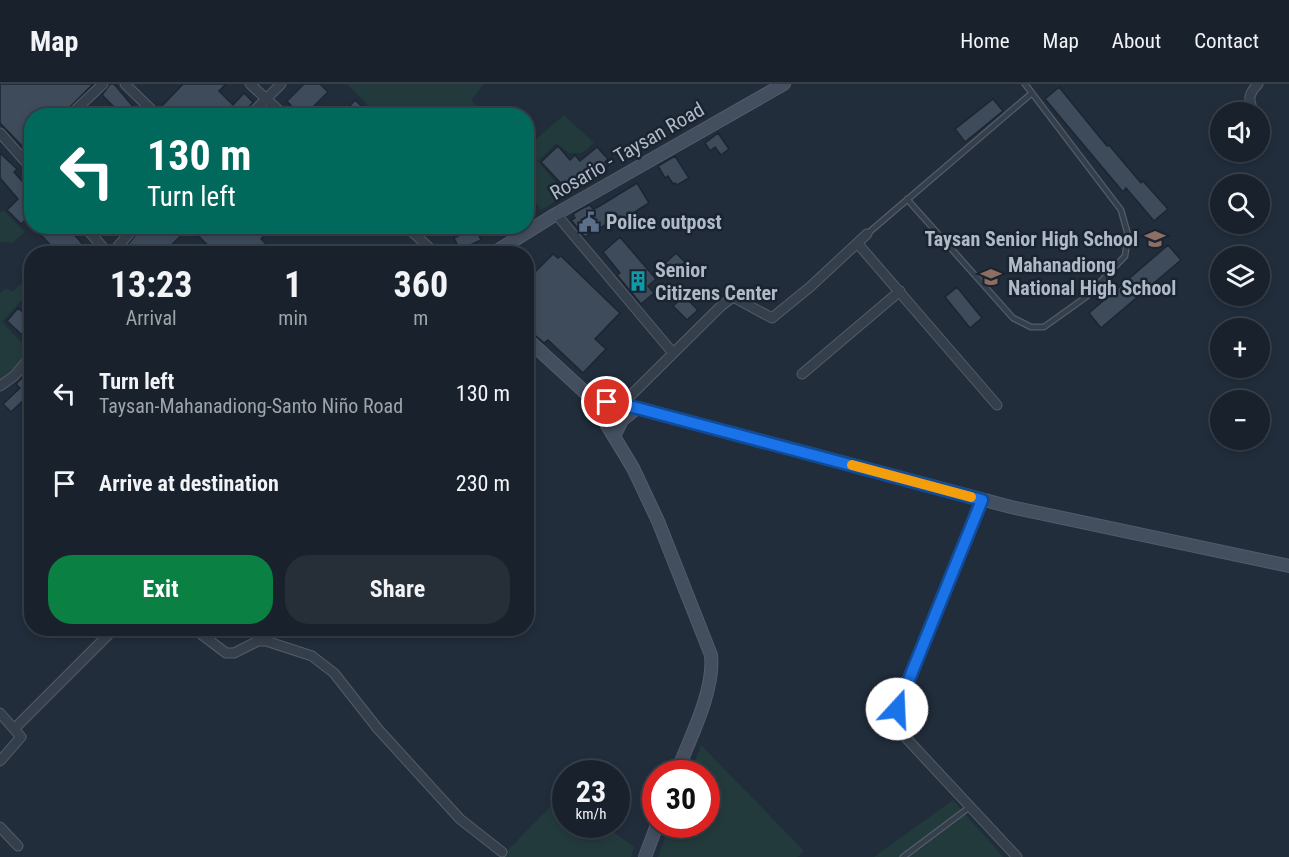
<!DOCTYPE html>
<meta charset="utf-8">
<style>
body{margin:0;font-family:"Roboto Condensed",sans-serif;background:#262f38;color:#f1f3f6;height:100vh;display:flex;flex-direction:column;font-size:22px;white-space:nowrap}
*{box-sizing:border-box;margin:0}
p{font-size:20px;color:#9fa4a9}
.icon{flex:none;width:33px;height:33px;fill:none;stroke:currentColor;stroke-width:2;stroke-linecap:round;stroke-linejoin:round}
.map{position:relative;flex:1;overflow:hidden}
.drawer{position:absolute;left:24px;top:162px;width:510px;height:390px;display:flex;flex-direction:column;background:#19222c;border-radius:24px;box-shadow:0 3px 9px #0003,0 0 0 2px #373f48}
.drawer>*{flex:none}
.top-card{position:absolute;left:24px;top:24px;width:510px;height:126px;border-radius:24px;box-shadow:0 3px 9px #0003,0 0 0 2px #373f48;background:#00695c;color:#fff;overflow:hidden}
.tools{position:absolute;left:1210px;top:18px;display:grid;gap:12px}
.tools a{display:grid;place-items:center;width:60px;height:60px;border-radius:50%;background:#19222c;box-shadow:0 3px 9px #0003,0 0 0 2px #373f48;font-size:30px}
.speed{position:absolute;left:552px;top:676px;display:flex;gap:12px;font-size:30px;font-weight:700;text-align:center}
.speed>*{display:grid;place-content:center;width:78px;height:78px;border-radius:50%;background:#19222c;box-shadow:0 3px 9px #0003,0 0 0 2px #373f48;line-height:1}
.speed small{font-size:15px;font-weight:400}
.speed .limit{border:9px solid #d22;background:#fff;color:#111}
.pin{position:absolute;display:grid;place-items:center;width:51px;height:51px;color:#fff;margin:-26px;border:3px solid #fff;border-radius:50%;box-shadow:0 2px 6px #0007}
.me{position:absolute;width:66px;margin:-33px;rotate:20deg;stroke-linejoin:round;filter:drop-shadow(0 0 4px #0008)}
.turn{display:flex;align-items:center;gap:21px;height:126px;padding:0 24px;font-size:27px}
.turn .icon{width:78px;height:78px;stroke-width:2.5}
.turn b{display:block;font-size:42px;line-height:51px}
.eta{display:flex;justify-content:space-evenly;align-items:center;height:102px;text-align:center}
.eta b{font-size:36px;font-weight:700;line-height:42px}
.primary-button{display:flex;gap:12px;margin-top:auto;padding:12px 24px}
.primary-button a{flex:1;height:69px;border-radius:24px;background:#0b8043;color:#fff;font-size:24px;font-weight:700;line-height:69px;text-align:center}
.primary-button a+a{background:#262f38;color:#f1f3f6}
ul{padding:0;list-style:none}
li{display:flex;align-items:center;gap:18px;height:90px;padding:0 24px}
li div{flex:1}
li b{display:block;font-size:22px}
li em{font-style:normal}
header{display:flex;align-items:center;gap:36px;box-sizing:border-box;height:84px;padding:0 30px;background:#19222c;border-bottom:2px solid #373f48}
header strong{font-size:28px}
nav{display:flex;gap:33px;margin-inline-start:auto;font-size:21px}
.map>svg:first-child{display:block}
.green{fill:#233a3c}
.building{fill:#3d4b5b;stroke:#1c2632;stroke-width:1.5}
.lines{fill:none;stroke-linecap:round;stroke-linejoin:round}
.lane-casing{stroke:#535c69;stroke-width:7}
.street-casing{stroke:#535c69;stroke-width:11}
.secondary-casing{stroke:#535c69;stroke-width:14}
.lane{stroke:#353f4b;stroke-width:4.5}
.street{stroke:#353f4b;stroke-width:9}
.secondary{stroke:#434e5f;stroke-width:12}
.route-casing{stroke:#114b97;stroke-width:15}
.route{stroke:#1a73e8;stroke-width:10}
.slow{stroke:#f59e0b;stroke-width:10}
.labels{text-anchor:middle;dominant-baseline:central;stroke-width:5;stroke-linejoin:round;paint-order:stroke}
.street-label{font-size:20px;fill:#b0b9c7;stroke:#1a2430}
.poi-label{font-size:20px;font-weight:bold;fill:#b0b9c7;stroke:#1a2430;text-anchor:start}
</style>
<header>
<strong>Map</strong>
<nav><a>Home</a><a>Map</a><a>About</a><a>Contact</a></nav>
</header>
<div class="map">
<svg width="1289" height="773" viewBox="0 0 1289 773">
<rect width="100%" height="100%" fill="#212d3b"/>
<!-- green -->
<path class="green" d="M347 0H484L471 16 485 31H374L376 29Z
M564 31 594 59 582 69H569L556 59 538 77 566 111 541 126 530 111H527V63Z
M3 126 25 148 12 159 0 158V129Z
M31 190V206L2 238 29 266 12 287 0 297V209L6 204 12 208Z
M701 661 804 767 797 773H658L670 741H706V690H690Z
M563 710 565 713 566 741H604L634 763 631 773H501Z
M953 716 1003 773H874Z"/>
<!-- building -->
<path class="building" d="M0 0H93L61 32H32V53L22 62 0 39Z
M110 0H114L141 32H107L115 24 102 11Z
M183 0H226L219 7 233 21 244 9 253 18 242 32H168L160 24Z
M304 0H320L328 8 304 32H300L287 17Z
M1059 3 1107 62 1109 61 1141 99 1143 97 1168 125 1154 137 1126 104 1123 108 1045 15Z
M993 15 1003 27 965 58 955 45Z
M355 16 372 32H341Z
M718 49 729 65 721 71 715 63 710 67 705 59Z
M558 62 570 76 575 71 580 77 597 63 608 75 605 78 608 81 588 99 584 94 569 108 541 78Z
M0 69 17 85 14 88 27 103 32 98V130L21 140 7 126 18 115 0 94Z
M675 72 689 94 677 101 675 99 673 100 668 92 665 94 658 82Z
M637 99 649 119 633 129 634 131 624 138 620 132 585 153 571 136 575 134 573 130 581 125 590 121 593 125 598 123Z
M33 142H67L91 170H44L52 163Z
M143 142H273L261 155 270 164 265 170H216L190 143 162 170H120Z
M465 142H475L481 156 460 166 454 154 468 147Z
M620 153 656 195 648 202 654 209 641 220 617 191 620 189 603 168Z
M1168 161 1181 176 1101 244 1089 229Z
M676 169 685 178 667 196 658 186Z
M553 170 558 174 561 172 620 229 595 255 606 265 583 289 548 256 544 259 529 246 533 242 526 235V197Z
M957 203 982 234 970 244 945 213Z
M32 212V260L7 237 18 224 24 229Z
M684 212 698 226 687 236 673 222Z
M23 293 25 294 26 293 32 298V308L11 328 3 320 20 304 16 300Z"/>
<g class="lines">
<!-- lane casing -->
<g class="lane-casing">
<path id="lane" d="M907 115 1013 234 1031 243H1044L1086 213 1125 172 1128 151 1121 126 1032 9
M867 150 1032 9 1025 0
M903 773 971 722"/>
</g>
<!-- street casing -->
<g class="street-casing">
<path id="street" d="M125 0 158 32
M250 0 285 32
M1254 28C1248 16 1248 10 1258 0
M69 32 103 0
M249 32 281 0
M1260 42 1263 48
M0 49 32 85
M22 74 32 65
M556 130 673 269
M84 142 109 170
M406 142 436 170
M858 160 997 321
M111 170 136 142
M802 290 900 207
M0 302 14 292 32 271
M621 321 721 222 733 213 772 234 810 203 867 150
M982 416 900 614 896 634 907 655 1017 773
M193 544 226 569H234L258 557H266L312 572 334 589 378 645 460 735 502 768
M0 629 21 653 0 677
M15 644 115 544
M0 743 18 762"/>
</g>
<!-- secondary casing -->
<g class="secondary-casing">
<path id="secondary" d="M492 170 556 130 784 0
M526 254 588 311 607 318 637 324 1011 423 1289 482
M591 313 596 323 633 384 658 437 711 571C715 607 689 656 676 690
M614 352 622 336 637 324
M645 773 657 741"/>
</g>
<!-- lane -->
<use href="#lane" class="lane"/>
<!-- street -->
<use href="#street" class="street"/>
<!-- secondary -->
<use href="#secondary" class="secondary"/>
</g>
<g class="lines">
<!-- route casing -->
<g class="route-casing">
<path id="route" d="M607 318 637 324 982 416 897 625"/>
</g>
<!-- route -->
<use href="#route" class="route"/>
<!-- slow -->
<path class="slow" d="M852 381 971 413"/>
</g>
<!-- icons -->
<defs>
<g id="civic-bare" transform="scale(1.62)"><path d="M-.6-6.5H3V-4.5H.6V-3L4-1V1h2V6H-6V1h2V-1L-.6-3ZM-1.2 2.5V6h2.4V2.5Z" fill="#5c6f8a" stroke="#1a2430" stroke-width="2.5" paint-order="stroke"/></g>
<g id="school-bare" transform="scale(1.62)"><path d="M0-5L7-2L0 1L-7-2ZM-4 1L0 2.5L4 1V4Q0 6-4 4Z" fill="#8d6e63" stroke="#1a2430" stroke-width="2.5" paint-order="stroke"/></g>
<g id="building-bare" transform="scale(1.62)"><path d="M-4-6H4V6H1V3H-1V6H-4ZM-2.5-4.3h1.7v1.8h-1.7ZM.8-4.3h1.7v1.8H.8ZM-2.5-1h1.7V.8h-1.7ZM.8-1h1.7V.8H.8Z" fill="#0f9aa8" stroke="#1a2430" stroke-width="2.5" paint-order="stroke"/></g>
</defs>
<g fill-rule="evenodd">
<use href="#civic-bare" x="589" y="138"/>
<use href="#school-bare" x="1155" y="155"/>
<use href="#school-bare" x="991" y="193"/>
<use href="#building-bare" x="638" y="197"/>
</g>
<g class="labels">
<!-- street labels -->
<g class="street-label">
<text transform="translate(627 67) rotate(-30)">Rosario - Taysan Road</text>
</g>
<!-- poi labels -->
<g class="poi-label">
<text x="606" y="138">Police outpost</text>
<text x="1138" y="155" text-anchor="end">Taysan Senior High School</text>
<text x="1008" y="181">Mahanadiong<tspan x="1008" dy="23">National High School</tspan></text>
<text x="655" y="186">Senior<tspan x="655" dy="23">Citizens Center</tspan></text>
</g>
</g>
</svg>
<div class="tools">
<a><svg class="icon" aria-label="sound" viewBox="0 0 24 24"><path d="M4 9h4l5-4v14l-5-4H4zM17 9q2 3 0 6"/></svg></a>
<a><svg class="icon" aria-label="search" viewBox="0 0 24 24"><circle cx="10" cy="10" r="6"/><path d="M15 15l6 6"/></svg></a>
<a><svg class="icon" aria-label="layers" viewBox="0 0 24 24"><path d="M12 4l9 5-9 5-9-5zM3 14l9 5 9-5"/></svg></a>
<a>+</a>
<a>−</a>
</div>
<div class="speed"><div>23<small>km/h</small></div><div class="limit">30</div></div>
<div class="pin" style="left:607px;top:318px;background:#d93025"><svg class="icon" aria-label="arrive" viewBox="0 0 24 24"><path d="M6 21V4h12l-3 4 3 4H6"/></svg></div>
<svg class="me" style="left:897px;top:625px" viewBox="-20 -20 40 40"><circle r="19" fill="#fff"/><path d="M0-13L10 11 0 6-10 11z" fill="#1a73e8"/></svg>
<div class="top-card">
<div class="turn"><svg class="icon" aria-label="left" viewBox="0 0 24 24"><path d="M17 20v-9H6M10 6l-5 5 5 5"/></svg><div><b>130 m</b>Turn left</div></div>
</div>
<section class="drawer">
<div class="eta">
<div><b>13:23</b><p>Arrival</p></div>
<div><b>1</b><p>min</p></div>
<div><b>360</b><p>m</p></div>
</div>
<ul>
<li><svg class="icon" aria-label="left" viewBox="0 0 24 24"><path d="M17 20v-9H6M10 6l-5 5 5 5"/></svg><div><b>Turn left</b><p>Taysan-Mahanadiong-Santo Niño Road</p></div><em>130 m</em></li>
<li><svg class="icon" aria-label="arrive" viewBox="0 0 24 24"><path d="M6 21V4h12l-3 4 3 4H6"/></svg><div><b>Arrive at destination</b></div><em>230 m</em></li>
</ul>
<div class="primary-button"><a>Exit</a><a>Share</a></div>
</section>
</div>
